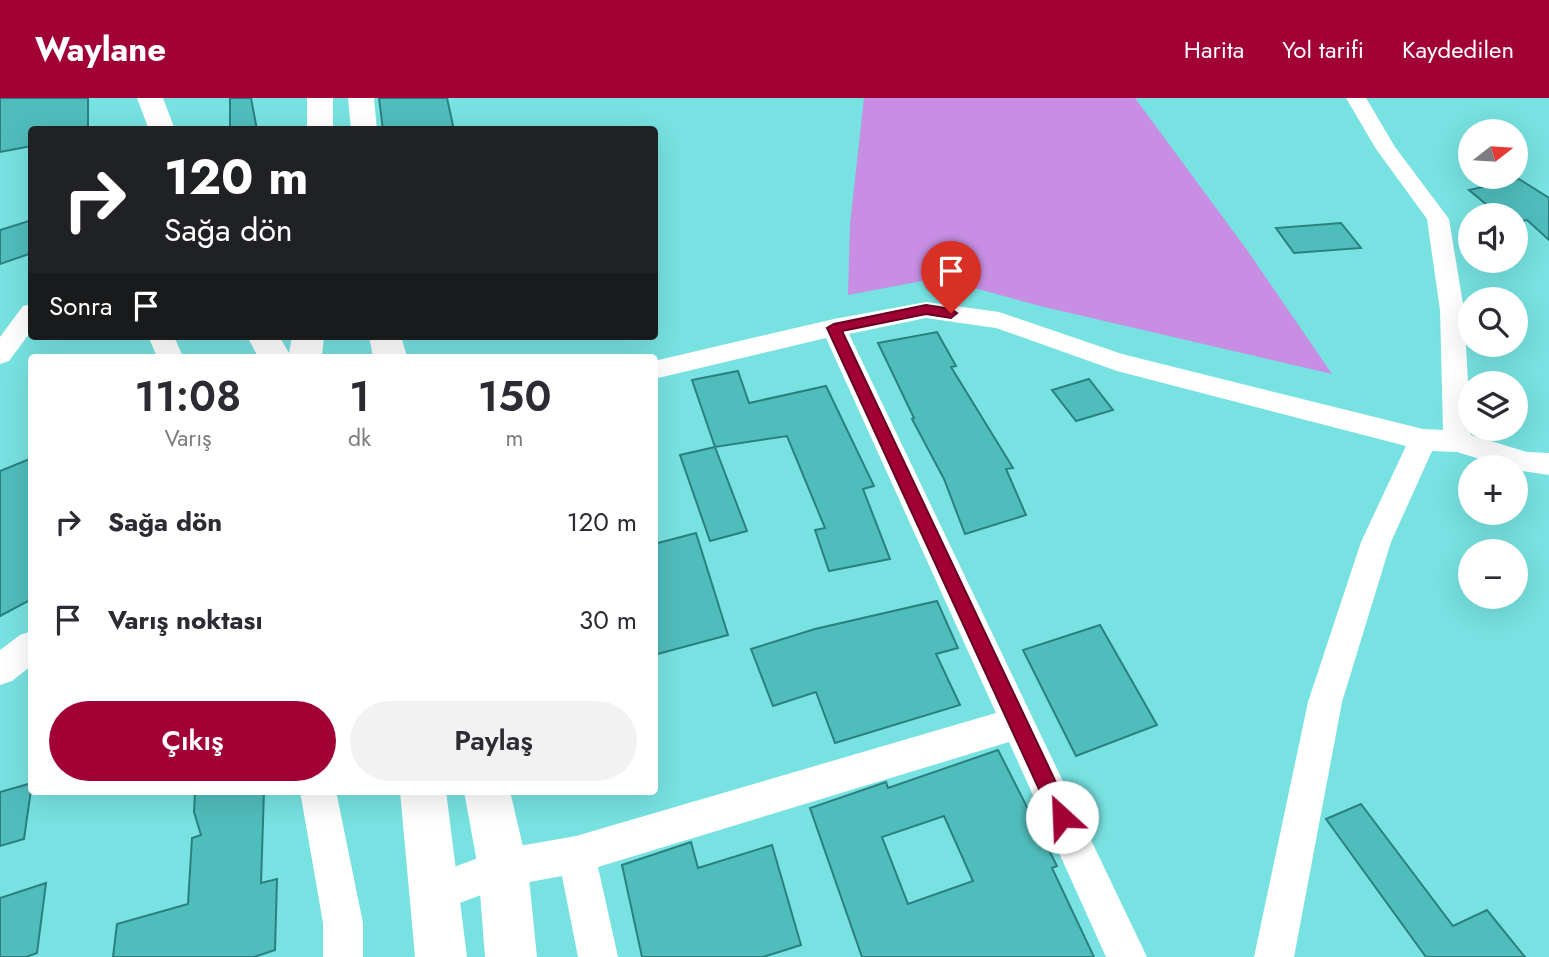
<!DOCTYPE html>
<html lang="tr">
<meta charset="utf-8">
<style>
body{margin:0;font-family:Jost,sans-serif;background:#f2f2f3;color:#2b2b33;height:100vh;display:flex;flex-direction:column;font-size:26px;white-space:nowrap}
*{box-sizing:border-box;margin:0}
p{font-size:23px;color:#7c7c81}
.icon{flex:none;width:38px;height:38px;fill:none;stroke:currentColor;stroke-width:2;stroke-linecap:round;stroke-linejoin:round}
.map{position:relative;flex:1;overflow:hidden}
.drawer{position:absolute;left:28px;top:256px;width:630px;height:441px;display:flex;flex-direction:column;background:#fff;border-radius:7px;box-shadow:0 7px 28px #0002}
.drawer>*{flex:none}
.banner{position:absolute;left:28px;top:28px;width:630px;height:214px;border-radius:7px;box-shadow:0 7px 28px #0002;background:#202124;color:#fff;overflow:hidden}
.needle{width:46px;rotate:73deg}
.buttons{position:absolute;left:1458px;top:21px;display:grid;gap:14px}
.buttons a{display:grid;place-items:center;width:70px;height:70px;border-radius:50%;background:#fff;box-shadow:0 7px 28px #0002;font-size:35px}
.pin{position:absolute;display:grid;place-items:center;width:60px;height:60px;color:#fff;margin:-72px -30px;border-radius:50% 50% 50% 0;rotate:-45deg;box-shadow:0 0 7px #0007}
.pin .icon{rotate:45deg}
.me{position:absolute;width:77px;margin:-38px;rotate:335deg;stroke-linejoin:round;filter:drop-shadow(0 0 5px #0008)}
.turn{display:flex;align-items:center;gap:24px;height:147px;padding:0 21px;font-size:32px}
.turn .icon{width:91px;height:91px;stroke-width:2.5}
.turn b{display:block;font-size:49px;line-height:60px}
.then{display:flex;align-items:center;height:66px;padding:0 21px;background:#0003;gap:14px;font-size:26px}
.eta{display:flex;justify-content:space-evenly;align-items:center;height:119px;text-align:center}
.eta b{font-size:42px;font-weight:600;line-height:49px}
.button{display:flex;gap:14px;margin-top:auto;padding:14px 21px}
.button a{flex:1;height:80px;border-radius:42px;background:#a10135;color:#fff;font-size:28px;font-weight:600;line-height:80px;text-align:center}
.button a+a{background:#f2f2f3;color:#2b2b33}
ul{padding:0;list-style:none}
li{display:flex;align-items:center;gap:21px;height:98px;padding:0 21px}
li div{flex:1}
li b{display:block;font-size:26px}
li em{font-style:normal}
header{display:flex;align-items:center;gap:42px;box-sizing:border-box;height:98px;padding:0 35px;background:#a10135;color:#fff}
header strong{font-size:33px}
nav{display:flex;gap:38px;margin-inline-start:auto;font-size:24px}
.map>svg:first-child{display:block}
.green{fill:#c78ee3}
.building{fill:#4fbdbc;stroke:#2b807f;stroke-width:2;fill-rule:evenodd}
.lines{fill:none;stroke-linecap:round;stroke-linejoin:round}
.street{fill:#fff;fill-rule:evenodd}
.secondary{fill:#fff;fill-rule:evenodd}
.route{fill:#a10135;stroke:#690122;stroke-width:2}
</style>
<header>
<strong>Waylane</strong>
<nav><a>Harita</a><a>Yol tarifi</a><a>Kaydedilen</a></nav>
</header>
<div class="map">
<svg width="1549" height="859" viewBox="0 0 1549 859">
<rect width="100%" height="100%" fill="#77e2e1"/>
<!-- green -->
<path class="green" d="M864 0H1135L1247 152 1332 276 1040 208 938 180 848 197 850 126Z"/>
<!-- building -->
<path class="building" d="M0 0H88V32H32V48L0 54Z
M230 0H251L257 32H230Z
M379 0H447L454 32H383Z
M1519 81 1549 100V142L1527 122 1516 124V117H1499L1469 92Z
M32 122V155L0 166V132Z
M1341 125 1361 150 1294 155 1276 130Z
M937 234 956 268 951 269 1013 370 1006 371 1026 417 965 436 944 381 912 321 914 320 878 245Z
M738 273 749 305 826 288 874 388 863 391 890 461 829 473 815 432 825 430 787 338 715 349 692 282Z
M1089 281 1113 312 1076 323 1052 292Z
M715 349 747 433 710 443 680 357Z
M32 360V501L0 518V373Z
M696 435 728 537 654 557V446Z
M937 503 958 550 936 556 960 607 835 645 816 594 773 608 751 551 815 531Z
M1100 527 1157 627 1076 658 1023 552Z
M998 652 1057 768 1052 770 1094 859H862L810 710 886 684 888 690ZM944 718 973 783 908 806 882 739Z
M32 685 24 741 0 748V694Z
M195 693H264L261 785 277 781 275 852 254 859H113L117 826 188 806 192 740 201 737 194 714Z
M1361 706 1453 828 1487 812 1525 859H1426L1326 721Z
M691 744 698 770 772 747 801 847 763 859H642L622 767Z
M46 785 37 855 26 859H0V800Z"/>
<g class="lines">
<!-- street -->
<path class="street" d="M1346 0H1366L1395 49 1449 121 1464 212 1471 337 1527 354 1549 355V377L1516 372V369H1506L1457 354 1432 353 1391 444 1342 604 1294 859H1254L1308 604 1361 444 1406 348 1117 273 996 230 926 220 849 236 1147 859H1106L1009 644 598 769 618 859H578L562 778 503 789 435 814 421 809 416 795 421 781 503 751 576 738 996 615 826 240 654 281V263L834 221 926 204 999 214 1122 256 1423 331 1443 332 1440 212 1427 121 1376 51Z
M32 206V232L9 263 0 266V239L23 208Z
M148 238H174L183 259H157Z
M32 533V567L12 583 0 587V552L20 537Z
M300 693H336L363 825V859H323V825Z"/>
<!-- secondary -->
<path class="secondary" d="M137 0H163L175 32H149Z
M307 0H333V32H307Z
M348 0H374L377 32H351Z
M247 238H279L289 255 292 238H324L322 259H258Z
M369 238H401L407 259H373Z
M400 693H446L467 859H415Z
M464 693H510L528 770 537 859H485L478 770Z"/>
</g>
<!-- route -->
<path class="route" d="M926 207 951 211 957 215 951 220 926 216 842 233 1069 712 1071 719 1069 726 1062 729 1055 726 827 230 834 226Z"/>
</svg>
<div class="buttons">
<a><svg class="needle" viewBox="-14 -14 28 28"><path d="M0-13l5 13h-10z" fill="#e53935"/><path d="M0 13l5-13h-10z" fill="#7c7c81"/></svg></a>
<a><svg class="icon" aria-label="sound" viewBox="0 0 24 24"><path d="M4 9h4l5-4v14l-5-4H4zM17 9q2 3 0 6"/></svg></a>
<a><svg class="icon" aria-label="search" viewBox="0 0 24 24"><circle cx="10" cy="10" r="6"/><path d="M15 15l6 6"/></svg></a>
<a><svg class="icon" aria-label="layers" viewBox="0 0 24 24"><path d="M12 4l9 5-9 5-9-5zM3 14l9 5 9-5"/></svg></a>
<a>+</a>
<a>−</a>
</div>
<div class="pin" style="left:951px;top:215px;background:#d93025"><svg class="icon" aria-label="arrive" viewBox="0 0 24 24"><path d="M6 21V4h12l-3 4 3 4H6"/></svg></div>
<svg class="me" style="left:1062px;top:719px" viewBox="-20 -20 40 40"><circle r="19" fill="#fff"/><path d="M0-13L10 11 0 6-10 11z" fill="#a10135"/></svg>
<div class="banner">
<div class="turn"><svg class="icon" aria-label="right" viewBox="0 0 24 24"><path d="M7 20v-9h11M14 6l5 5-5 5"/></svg><div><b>120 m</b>Sağa dön</div></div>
<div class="then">Sonra<svg class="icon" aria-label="arrive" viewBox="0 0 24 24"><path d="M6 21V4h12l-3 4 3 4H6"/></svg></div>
</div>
<section class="drawer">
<div class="eta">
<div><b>11:08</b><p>Varış</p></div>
<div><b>1</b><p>dk</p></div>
<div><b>150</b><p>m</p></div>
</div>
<ul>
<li><svg class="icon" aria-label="right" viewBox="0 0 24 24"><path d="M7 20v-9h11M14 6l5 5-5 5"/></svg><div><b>Sağa dön</b></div><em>120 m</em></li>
<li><svg class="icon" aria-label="arrive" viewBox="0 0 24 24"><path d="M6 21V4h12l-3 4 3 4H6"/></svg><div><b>Varış noktası</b></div><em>30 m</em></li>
</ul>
<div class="button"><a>Çıkış</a><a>Paylaş</a></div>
</section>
</div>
